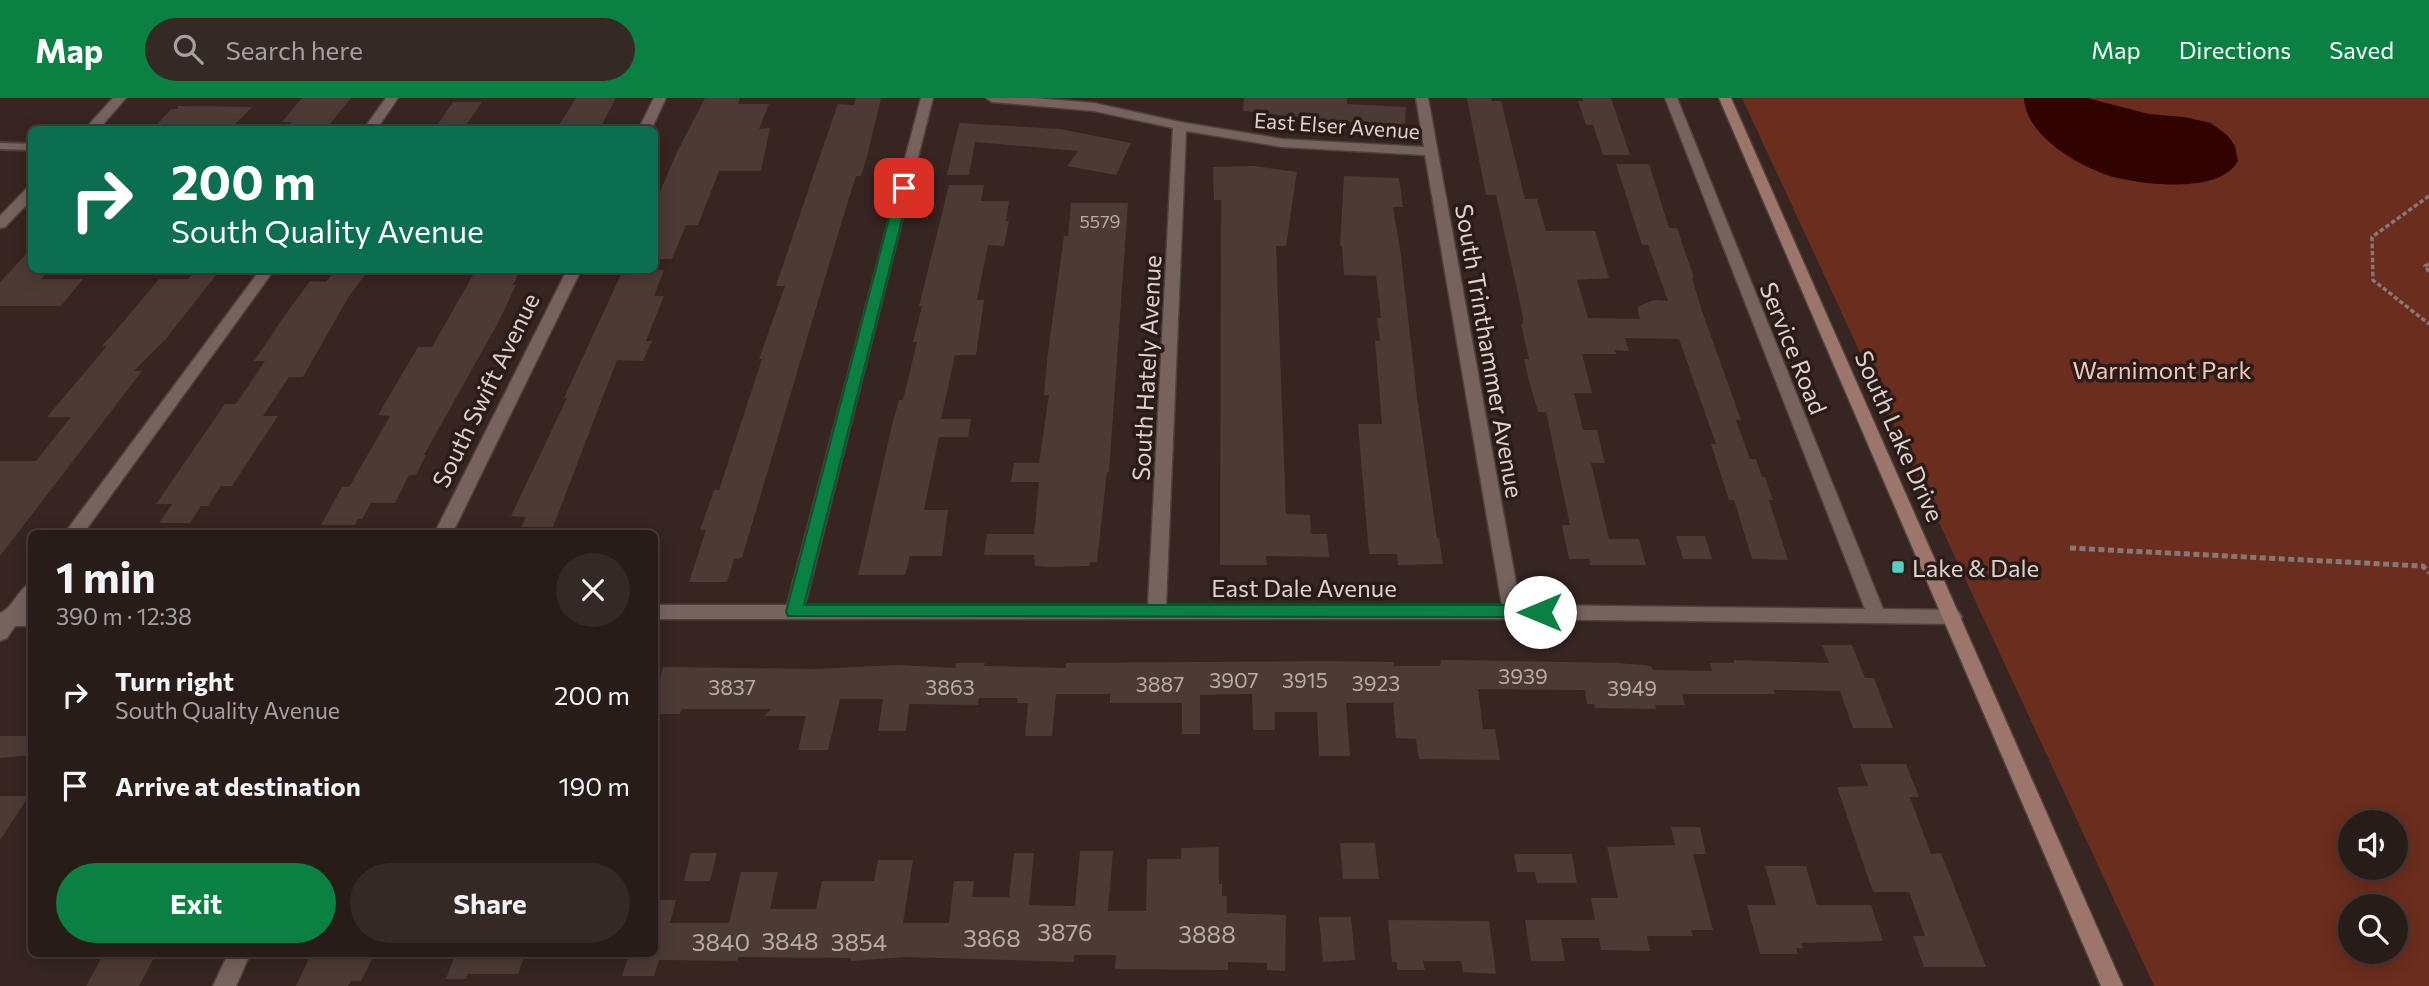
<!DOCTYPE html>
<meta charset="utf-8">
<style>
body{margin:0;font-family:Commissioner,sans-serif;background:#342925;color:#f1f3f6;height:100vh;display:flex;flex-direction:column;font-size:26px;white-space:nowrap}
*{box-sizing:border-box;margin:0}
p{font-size:23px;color:#a5a1a2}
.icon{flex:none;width:38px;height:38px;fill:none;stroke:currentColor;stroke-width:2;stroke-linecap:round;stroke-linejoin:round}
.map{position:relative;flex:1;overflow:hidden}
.drawer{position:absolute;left:28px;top:432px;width:630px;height:427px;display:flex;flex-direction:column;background:#281c18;border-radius:10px;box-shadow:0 4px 18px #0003,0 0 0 2px #443a37}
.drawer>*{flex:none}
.hud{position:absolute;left:28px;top:28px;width:630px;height:147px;border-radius:10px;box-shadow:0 4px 18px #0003,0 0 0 2px #443a37;background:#0b6e4f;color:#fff;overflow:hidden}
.buttons{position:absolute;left:2338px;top:712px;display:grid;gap:14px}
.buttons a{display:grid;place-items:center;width:70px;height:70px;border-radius:50%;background:#281c18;box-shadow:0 4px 18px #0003,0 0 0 2px #443a37;font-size:35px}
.pin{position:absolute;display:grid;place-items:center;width:60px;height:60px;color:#fff;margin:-30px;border-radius:14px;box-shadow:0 4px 10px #0006}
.me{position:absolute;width:77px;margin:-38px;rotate:270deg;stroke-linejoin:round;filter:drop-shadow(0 0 5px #0008)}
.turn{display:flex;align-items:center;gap:24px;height:147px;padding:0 28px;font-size:32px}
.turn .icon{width:91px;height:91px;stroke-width:2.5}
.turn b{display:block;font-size:49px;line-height:60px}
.round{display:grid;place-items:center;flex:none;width:74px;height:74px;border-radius:37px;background:#342925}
.summary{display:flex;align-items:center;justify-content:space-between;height:119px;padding:0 28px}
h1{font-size:42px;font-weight:700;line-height:52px}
.action{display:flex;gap:14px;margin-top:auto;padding:14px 28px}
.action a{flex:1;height:80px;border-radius:42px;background:#0b8043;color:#fff;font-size:28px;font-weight:700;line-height:80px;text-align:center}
.action a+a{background:#342925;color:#f1f3f6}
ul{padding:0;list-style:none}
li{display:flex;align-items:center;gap:21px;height:91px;padding:0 28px}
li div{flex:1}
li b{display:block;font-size:26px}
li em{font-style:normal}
header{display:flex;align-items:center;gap:42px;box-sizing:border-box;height:98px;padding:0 35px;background:#0b8043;color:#fff}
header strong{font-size:33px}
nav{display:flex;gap:38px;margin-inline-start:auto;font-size:24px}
.search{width:490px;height:63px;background:#342925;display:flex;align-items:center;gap:18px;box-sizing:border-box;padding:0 24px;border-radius:38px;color:#a5a1a2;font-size:26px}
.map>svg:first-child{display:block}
.green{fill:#6b2d1d;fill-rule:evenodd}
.water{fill:#310300}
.building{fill:#4c3a35}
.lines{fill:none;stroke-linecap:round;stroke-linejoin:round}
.lane-casing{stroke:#4f413d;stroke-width:4}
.street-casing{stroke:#4f413d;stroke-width:3}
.secondary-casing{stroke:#4f413d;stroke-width:3}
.path-far1{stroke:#867874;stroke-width:3.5;stroke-dasharray:4.5 2.5;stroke-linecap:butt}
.path{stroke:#867874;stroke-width:5;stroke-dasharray:6 3.5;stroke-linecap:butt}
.lane{fill:#77635e;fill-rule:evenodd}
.street{fill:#77635e;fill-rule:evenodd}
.secondary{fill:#9c756b;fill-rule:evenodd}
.route{fill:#0b8043;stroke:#07532c;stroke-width:2}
.poi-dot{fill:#58cec1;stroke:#2b1b17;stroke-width:2.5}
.labels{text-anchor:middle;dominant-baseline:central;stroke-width:7;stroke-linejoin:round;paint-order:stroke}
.far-number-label{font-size:18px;fill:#b9aca8}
.far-street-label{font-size:21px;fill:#ddd2cf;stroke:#2b1b17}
.number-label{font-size:21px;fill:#b9aca8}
.street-label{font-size:24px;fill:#ddd2cf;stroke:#2b1b17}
.park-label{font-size:24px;fill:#f1c6bb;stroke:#2b1b17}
.poi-label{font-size:24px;fill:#ddd2cf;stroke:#2b1b17;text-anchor:start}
.near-number-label{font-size:24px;fill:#b9aca8}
</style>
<header>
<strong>Map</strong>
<div class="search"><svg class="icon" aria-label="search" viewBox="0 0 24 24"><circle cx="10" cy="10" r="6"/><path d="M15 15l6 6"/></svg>Search here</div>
<nav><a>Map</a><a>Directions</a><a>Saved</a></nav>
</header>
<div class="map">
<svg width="2429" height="888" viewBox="0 0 2429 888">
<rect width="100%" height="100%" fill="#362520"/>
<!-- green -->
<path class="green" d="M1742 0H2429V888H2154ZM2350 724H2396V770H2350ZM2350 808H2396V854H2350Z"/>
<!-- water -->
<path class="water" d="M2024 0H2087L2149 16 2184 19 2211 25 2228 38 2235 48 2238 63C2220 97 2138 87 2107 77 2075 66 2026 37 2024 0Z"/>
<!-- building -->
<path class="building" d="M302 0H351L325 32H286L292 24H282Z
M576 0H616L599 32H556Z
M705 0H740L738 6H769L759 31 770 30 761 73H719L698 127H686L672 161H654V108L677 54Z
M856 0H881L868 55 861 78H856L841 126 742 460 734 461 727 484H689L706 432H700L714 392H719L762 261H759L785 188H776L817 66 838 6 854 7Z
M1244 0H1347V6L1406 9 1405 26 1334 23 1243 13Z
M1467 0H1491L1492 3H1501L1525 101H1537L1546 133H1595L1609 180 1577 182 1588 220 1640 221 1637 209 1654 202 1668 203 1648 147H1642L1616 66H1649L1669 130H1677L1694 180H1692L1702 213 1741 322H1736L1750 361H1756L1762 379H1765L1773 402H1769L1788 462 1752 461 1734 402H1729L1711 346H1716L1679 241 1625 240 1629 253 1615 252 1616 256H1582L1592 295H1574L1583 332H1597L1605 365H1591L1609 441H1639L1646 467H1590L1589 461H1569L1562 427H1570L1546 314H1538L1529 283 1524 261H1529L1521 226H1523V219L1496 97H1486Z
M1582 0H1611L1630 57H1603L1593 27H1586L1578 3H1583Z
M453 4H482L467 26H438Z
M178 8 252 9 234 27 206 26 202 31H153L171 11H178Z
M959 25 1060 31 1131 45 1116 77 1067 68 1078 53 975 44 969 77H947Z
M1255 68 1297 74 1286 148H1276L1286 416 1310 417 1311 436H1327L1329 459 1266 458 1267 467H1220L1221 102H1214L1213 69Z
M1344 78 1399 80 1403 109H1393L1401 157 1417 299 1437 440H1439L1443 466 1398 467 1397 456H1369L1358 326H1382L1375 243H1380L1377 220H1381L1376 178 1344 177 1342 148H1340Z
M949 87H984L981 103H1009L1006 123H1009L1004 148 988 147 977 202H984L976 257H955L941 321H971L968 339H939L924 412H948L942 458H910L905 477H858L892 327 899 302H903L917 244H913L922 208H919Z
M1071 105H1128L1109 374H1107L1097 464H1090L1089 468 1050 469 1035 468 1034 457H984L987 436H1034L1039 384H1011L1014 365H1039L1049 297H1044L1048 254 1064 138H1068Z
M32 150V172H50L41 181H83L61 208H0V184Z
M196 172H220L165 242 134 273H142L0 458V363H36L71 319H47L107 248H102L119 229 159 181H188Z
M335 172H369L349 198 303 279H289L263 318H278L232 388H221L208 408H201L190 425H159L172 406H156L225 306H236L265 263H254L285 217 310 183 326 184Z
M623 172H664L654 198H664L646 243H652L643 263 617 262 553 429H521L526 419 511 418 567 300H564Z
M473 177H518L513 187H516L499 223 424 357H426L416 377H409L395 405H371L362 421H358L355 427H321L342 389H349L390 318 378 317 418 249H432Z
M1676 438H1705L1712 461H1683Z
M1822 547H1852L1865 580H1874L1893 630H1853L1840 593 1773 592 1775 596H1682L1685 607H1655L1656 611 1595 610 1594 606H1587L1585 592 1478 591 1483 631H1495L1500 662 1419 661 1416 641 1396 640 1393 605H1346L1350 658H1319L1317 614H1275V632H1253L1252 596 1200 597V636H1182V605H1110V596H1056L1052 638H1025L1028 605H1017L1018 600H979L978 607 909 606 906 633H878L883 601H840L828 652H798L806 618H764L771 611H682L680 616H654V580H660L663 569 817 571 898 567 955 570 956 565H985L984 568 1066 570V565L1327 563 1394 564V568H1440L1441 562H1461L1615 565 1646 567 1652 569 1653 572 1712 573 1710 565H1734V562L1829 565Z
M0 638H32V657L0 660Z
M1860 666H1906L1919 699H1910L1931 756 1941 755 1986 869H1924L1913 838H1925L1909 794H1873L1837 689 1868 688Z
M0 698H29L0 742Z
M1671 729H1700L1706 756H1693L1713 832H1691L1693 838H1647L1650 853 1601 852 1599 840H1561L1565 863H1531L1525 822H1595L1591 800H1618L1607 749 1675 747Z
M1340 745H1375L1379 781H1343Z
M1219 749V786H1222V798H1227V815L1286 817 1285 873 1267 872V865L1228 864V872L1115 871 1116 857H1074V864L905 859 851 863V860L738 859 737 863 659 862 654 878H622L629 856H654V802H676L670 825H729L741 774H778L770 811H816L822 783H874L878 762H913L903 825H949L954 783H974L972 799H1009L1014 755H1034L1029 807 1075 808 1080 753H1113L1108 813H1146L1147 761H1181V750Z
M691 755H717L710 783H684Z
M1514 756H1572L1577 785H1537L1535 774H1517Z
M1765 768H1806L1817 807H1871L1883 843 1801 845 1803 850H1796L1798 856H1760L1747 807H1776Z
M1319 819H1351L1355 862 1323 864Z
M1388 822 1489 823 1496 876 1463 874 1461 863H1423L1425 872H1397V864H1392Z
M311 856 364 857 363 859H373L361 883H351L348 888H296Z
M455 856H525L518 876H468L466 881H446Z
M155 858 139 888H86L102 859Z"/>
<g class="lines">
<!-- lane casing -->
<g class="lane-casing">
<path id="lane" d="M0 45 32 46V52L0 51Z"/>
</g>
<!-- street casing -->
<g class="street-casing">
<path id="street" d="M113 0H126L98 32H84Z
M386 0H398L376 32H363Z
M654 0H666L651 32H638Z
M921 0H933L805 507H1148L1173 30 1094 13 992 4 986 0H1035L1094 5 1180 24 1282 41 1424 49 1416 0H1428L1520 507 1865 511 1665 0H1677L1883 511 1953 512 1959 514 1962 519 1959 524 1953 526 1512 521H654V507H787ZM1186 33 1282 49 1425 57 1502 507H1166Z
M32 89V101L5 129 0 130V118L27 90Z
M260 172H274L83 436H64Z
M567 172H581L452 436H434Z
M32 485V506L26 514H32V528H15L7 540 0 543V515C14 510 17 490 32 485Z
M228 856H250L236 888H213Z"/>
</g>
<!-- secondary casing -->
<g class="secondary-casing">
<path id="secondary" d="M1719 0H1731L2123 888H2101Z"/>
</g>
<!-- path-far1 -->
<path class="path-far1" d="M2429 98 2372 139 2373 182 2429 226
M2429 166 2425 168 2429 174"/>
<!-- path -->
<path class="path" d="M2070 450 2423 468 2429 475"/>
<!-- lane -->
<use href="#lane" class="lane"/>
<!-- street -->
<use href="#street" class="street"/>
<!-- secondary -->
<use href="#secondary" class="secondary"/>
</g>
<!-- route -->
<path class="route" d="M904 86 910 90 804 507H1540L1546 509 1549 514 1546 519 788 518 786 514 897 90Z"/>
<!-- markers -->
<rect class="poi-dot" x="1891" y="462" width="14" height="14" rx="3.5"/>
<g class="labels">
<!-- far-number labels -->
<g class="far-number-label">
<text x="1100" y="123">5579</text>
</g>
<!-- far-street labels -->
<g class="far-street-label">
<text transform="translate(1337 27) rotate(4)">East Elser Avenue</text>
</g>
<!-- number labels -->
<g class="number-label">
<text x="1523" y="577">3939</text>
<text x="1234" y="581">3907</text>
<text x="1305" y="581">3915</text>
<text x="1376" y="584">3923</text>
<text x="1160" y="585">3887</text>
<text x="732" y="588">3837</text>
<text x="950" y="588">3863</text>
<text x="1632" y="589">3949</text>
</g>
<!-- street labels -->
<g class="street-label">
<text transform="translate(1794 250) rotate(68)">Service Road</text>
<text transform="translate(1490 253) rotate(80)">South Trinthammer Avenue</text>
<text transform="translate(1146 270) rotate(-87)">South Hately Avenue</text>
<text transform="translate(485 292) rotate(-64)">South Swift Avenue</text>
<text transform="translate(1900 338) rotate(66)">South Lake Drive</text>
<text x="1304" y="489">East Dale Avenue</text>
</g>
<!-- park labels -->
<g class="park-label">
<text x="2162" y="271">Warnimont Park</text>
</g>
<!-- poi labels -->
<g class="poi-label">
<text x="1912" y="469">Lake &amp; Dale</text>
</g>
<!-- near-number labels -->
<g class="near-number-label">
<text x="1065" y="833">3876</text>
<text x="1207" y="835">3888</text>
<text x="992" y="839">3868</text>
<text x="790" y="842">3848</text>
<text x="721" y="843">3840</text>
<text x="859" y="843">3854</text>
</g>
</g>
</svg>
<div class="buttons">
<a><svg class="icon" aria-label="sound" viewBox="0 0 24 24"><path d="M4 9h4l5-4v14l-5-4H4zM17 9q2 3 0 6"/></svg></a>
<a><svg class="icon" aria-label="search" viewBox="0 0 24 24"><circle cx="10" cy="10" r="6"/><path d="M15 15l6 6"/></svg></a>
</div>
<div class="pin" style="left:904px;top:90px;background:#d93025"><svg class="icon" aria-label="arrive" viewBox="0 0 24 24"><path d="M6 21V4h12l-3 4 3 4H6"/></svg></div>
<svg class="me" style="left:1540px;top:514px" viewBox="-20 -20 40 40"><circle r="19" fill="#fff"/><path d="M0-13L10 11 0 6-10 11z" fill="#0b8043"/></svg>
<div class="hud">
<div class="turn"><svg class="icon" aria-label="right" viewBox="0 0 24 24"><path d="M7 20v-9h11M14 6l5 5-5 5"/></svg><div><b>200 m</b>South Quality Avenue</div></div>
</div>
<section class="drawer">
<div class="summary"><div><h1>1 min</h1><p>390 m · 12:38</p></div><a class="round"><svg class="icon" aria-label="close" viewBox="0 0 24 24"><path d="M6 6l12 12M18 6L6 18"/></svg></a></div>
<ul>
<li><svg class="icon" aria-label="right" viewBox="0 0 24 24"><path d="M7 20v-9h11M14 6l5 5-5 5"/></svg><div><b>Turn right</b><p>South Quality Avenue</p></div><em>200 m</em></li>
<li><svg class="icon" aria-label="arrive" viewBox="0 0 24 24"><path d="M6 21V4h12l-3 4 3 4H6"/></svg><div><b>Arrive at destination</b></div><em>190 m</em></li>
</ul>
<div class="action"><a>Exit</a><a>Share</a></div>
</section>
</div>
